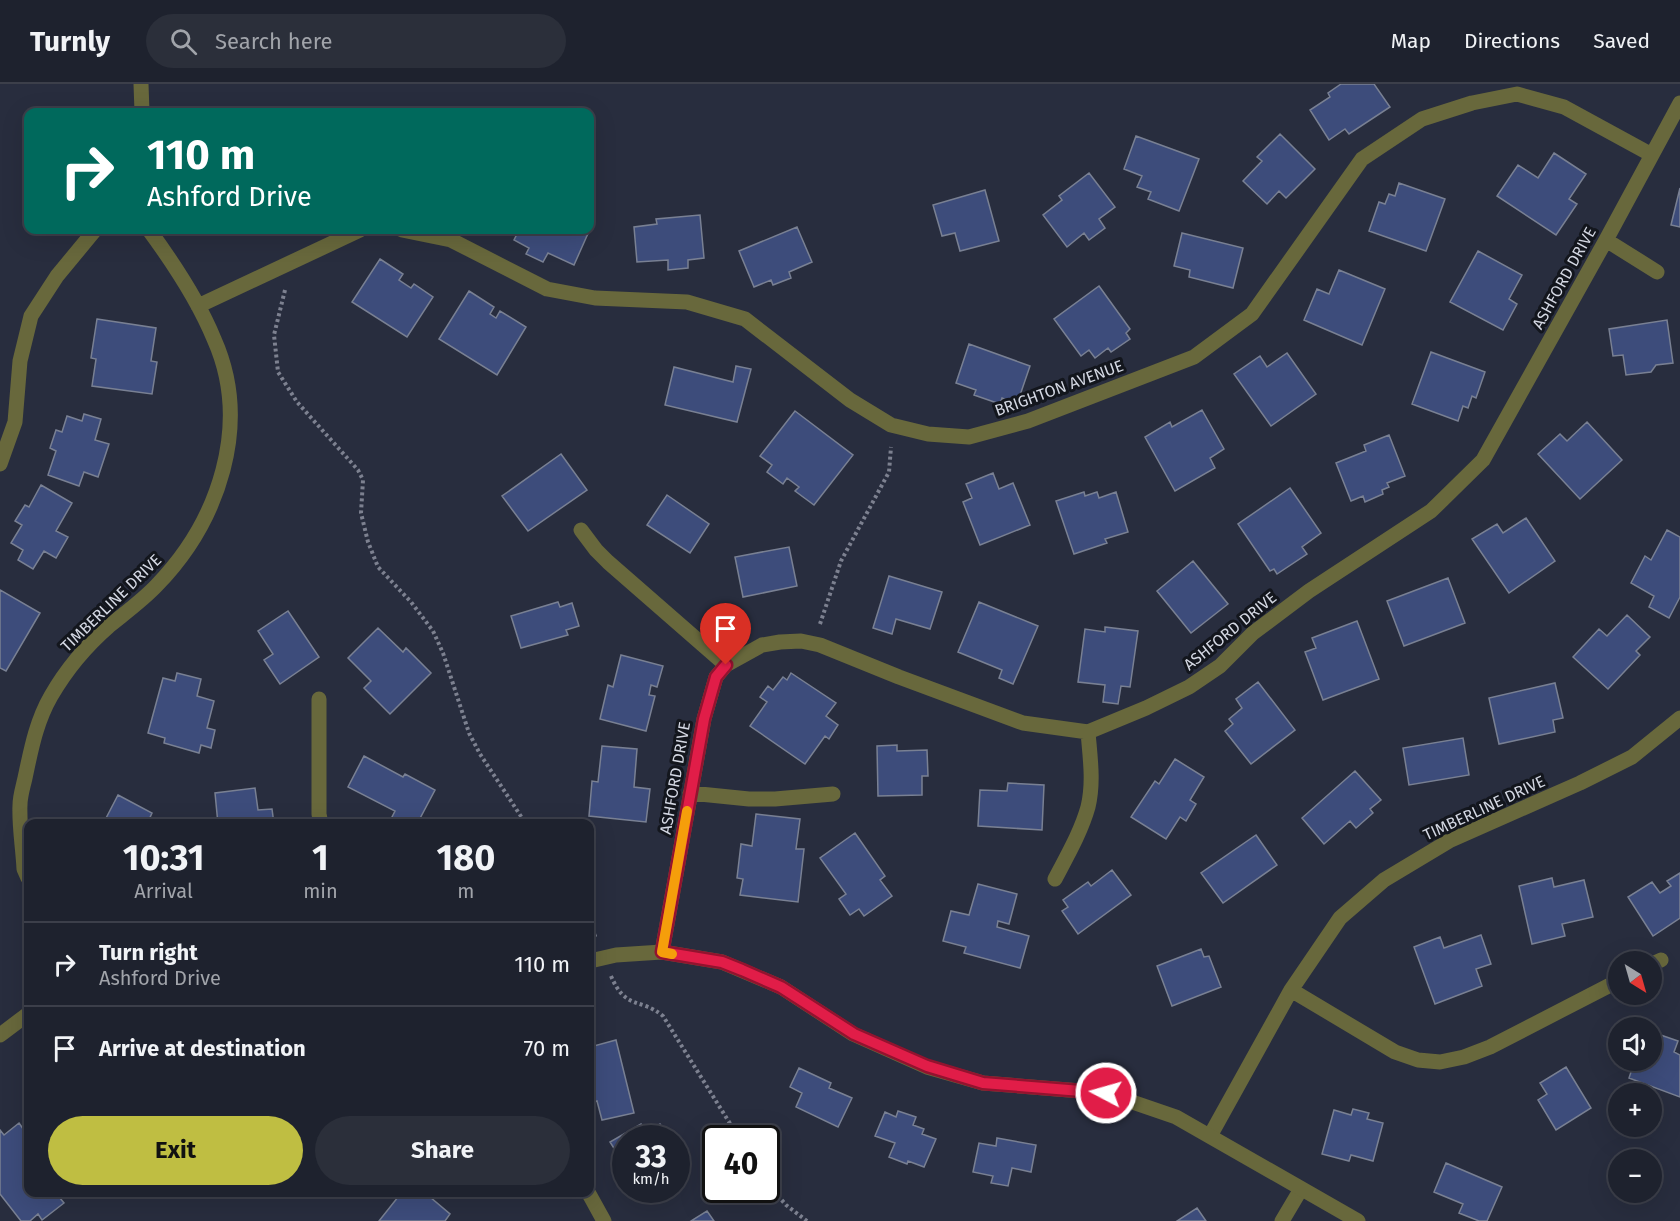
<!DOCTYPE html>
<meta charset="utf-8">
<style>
body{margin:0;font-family:"Fira Sans",sans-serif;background:#2b2f3a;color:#f1f3f6;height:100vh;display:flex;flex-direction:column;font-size:22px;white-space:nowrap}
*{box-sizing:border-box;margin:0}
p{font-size:20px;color:#a1a4aa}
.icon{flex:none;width:33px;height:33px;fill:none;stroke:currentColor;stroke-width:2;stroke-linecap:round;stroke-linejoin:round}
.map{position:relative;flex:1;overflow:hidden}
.sheet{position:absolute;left:24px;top:735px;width:570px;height:378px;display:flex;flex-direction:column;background:#1e222e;border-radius:12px;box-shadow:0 6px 24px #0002,0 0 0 2px #3c3f4a}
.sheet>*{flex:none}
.top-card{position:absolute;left:24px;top:24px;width:570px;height:126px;border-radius:12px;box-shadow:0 6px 24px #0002,0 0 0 2px #3c3f4a;background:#00695c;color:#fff;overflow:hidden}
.needle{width:39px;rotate:143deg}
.tools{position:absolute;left:1608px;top:867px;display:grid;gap:12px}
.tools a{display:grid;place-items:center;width:54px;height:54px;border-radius:50%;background:#1e222e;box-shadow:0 6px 24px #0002,0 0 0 2px #3c3f4a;font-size:30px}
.speed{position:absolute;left:612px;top:1041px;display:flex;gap:12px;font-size:30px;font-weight:700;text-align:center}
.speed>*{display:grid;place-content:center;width:78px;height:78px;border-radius:50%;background:#1e222e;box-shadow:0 6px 24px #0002,0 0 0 2px #3c3f4a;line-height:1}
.speed small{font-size:15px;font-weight:400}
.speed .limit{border:3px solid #111;border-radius:9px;background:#fff;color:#111}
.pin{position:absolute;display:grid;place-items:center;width:51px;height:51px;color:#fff;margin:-62px -26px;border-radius:50% 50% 50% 0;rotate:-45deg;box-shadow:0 0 6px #0007}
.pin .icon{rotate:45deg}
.me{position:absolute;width:66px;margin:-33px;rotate:276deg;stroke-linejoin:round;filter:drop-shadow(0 0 4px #0008)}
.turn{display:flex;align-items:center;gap:21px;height:126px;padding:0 24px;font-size:27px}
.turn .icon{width:78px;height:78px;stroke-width:2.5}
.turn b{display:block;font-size:42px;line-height:51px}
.eta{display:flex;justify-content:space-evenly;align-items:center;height:102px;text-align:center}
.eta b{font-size:36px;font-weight:700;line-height:42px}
.button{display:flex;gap:12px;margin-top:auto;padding:12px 24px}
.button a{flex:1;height:69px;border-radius:36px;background:#bfbe42;color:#111;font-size:24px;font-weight:700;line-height:69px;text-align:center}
.button a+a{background:#2b2f3a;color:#f1f3f6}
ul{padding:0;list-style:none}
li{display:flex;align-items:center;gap:18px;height:84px;padding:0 24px;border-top:2px solid #3c3f4a}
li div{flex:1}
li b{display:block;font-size:22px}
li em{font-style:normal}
header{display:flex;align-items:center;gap:36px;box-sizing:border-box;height:84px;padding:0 30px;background:#1e222e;border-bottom:2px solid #3c3f4a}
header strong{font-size:28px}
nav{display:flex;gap:33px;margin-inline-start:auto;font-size:21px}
.search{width:420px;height:54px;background:#2b2f3a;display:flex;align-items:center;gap:15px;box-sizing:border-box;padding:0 21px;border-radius:33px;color:#a1a4aa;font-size:22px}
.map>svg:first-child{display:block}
.building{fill:#3d4c7b;stroke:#798093;stroke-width:1.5}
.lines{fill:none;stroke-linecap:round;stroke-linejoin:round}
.path{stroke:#7d8190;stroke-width:4;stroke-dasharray:3 3;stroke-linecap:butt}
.minor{stroke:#68683c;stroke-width:15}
.tertiary{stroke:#68683c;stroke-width:15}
.route-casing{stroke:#92132f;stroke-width:15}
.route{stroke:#e11d48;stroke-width:10}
.slow{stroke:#f59e0b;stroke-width:10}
.labels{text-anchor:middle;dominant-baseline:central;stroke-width:6;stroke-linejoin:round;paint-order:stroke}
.street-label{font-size:16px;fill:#d4d8e3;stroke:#13161d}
</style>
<header>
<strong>Turnly</strong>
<div class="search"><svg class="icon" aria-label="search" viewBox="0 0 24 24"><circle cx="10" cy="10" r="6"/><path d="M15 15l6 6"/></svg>Search here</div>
<nav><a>Map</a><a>Directions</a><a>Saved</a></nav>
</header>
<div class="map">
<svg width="1680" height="1137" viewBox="0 0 1680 1137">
<rect width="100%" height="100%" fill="#282d3e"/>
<!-- building -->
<path class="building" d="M1341 0H1374L1390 23 1349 50 1345 45 1329 56 1310 26 1330 13 1328 9Z
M1280 50 1315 85 1286 114 1279 107 1267 120 1243 97 1262 77 1257 73Z
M1136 52 1199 75 1179 127 1148 115 1151 108 1137 103 1142 92 1124 85Z
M1554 69 1586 90 1569 115 1577 120 1556 151 1497 112 1518 81 1538 94Z
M1089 89 1115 123 1099 135 1105 144 1089 156 1084 149 1067 163 1043 131 1062 116 1059 112Z
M1399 99 1445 115 1426 167 1369 147 1379 118 1385 120 1389 110 1395 112Z
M1680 104V143L1671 141Z
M985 106 999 157 960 167 955 149 942 152 933 121Z
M700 131 704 174 688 176V184L668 186V176L637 178 634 143 657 140 656 135Z
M797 143 812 178 789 188 791 194 773 201 771 196 754 203 739 167Z
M590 145 574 181 548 169 543 178 526 170 529 164 514 156 519 146Z
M1182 149 1243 164 1233 204 1189 193 1190 186 1174 182Z
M1478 167 1522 191 1509 215 1517 220 1503 246 1450 218Z
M380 175 403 190 399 196 411 204 414 200 433 213 407 253 352 218Z
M1339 186 1385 205 1362 261 1304 236 1317 205 1329 210Z
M1099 202 1130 245 1126 249 1130 255 1111 268 1108 264 1095 274 1089 266 1081 272 1054 235Z
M469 207 494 223 490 230 496 234 500 227 526 243 497 291 439 255Z
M97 235 156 244 151 277 157 278 152 310 92 302 96 275 91 274Z
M1667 236 1673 279 1656 281 1651 288 1626 291 1623 271 1613 272 1609 245Z
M969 260 1030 282 1017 320 1002 314 1000 320 974 311 976 306 956 299Z
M1431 268 1485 288 1476 314 1472 312 1468 324 1463 322 1458 337 1412 320Z
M1287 269 1316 310 1271 342 1234 290 1260 272 1267 283Z
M736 282 751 285 737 338 665 321 674 283 733 298Z
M1202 326 1224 365 1210 374 1215 384 1175 407 1145 353 1170 338 1172 343Z
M795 327 853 371 814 421 795 407 799 403 787 394 783 400 767 388 772 381 760 372Z
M84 330 101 335 95 356 109 360 98 393 84 388 79 402 48 391 56 367 50 364 56 346 62 348 67 332 82 337Z
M1587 338 1622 376 1580 415 1538 370 1560 350 1567 357Z
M1389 351 1405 392 1387 399 1389 403 1382 406 1383 410 1365 418 1363 412 1351 417 1336 379 1366 367 1364 361Z
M561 370 587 406 528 447 502 412Z
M993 389 999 405 1013 399 1030 441 980 461 963 418 972 414 966 400Z
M41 401 72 419 56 447 68 453 56 474 44 467 33 485 18 476 23 466 11 459 22 441 15 437 25 421 29 423Z
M1290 404 1321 449 1302 463 1307 470 1277 490 1274 485 1270 487 1238 440Z
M1084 408 1085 412 1097 408 1099 414 1116 408 1128 448 1105 455 1107 459 1074 470 1056 417Z
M667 411 709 440 690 469 647 441Z
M1526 434 1555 477 1509 509 1472 455 1497 440 1503 449Z
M1667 446 1680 453V513L1669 534 1649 523 1654 512 1631 499 1645 472 1651 476Z
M789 463 797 502 743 513 735 473Z
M1193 477 1228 520 1191 549 1157 507Z
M889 492 942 508 930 545 896 535 892 550 873 544Z
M1448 494 1465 539 1404 562 1387 517Z
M0 506 40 529 6 587 0 584Z
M558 518 560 523 572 519 579 542 566 546 568 551 521 564 511 532Z
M979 518 1038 542 1013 600 999 594 1002 586 958 568Z
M288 527 319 573 280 600 264 576 273 570 258 547Z
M1627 531 1650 553 1636 567 1640 571 1608 605 1573 573 1599 545 1607 552Z
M1357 537 1379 595 1323 616 1305 568 1316 564 1312 554Z
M1105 543 1138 547 1130 603 1121 602 1118 620 1103 618 1105 601 1078 598 1085 545 1105 548Z
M378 544 403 568 406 564 431 589 390 630 364 604 371 597 348 574Z
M621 571 663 582 657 603 651 601 649 611 655 612 646 647 600 635 608 601 613 603Z
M177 589 201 595 197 612 214 617 207 644 215 646 211 664 201 661 199 669 164 659 165 654 148 649 163 594 175 597Z
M791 589 836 619 826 632 838 641 829 655 825 652 805 680 750 642 767 618 760 613 768 602 773 606 783 593 787 596Z
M1258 598 1295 646 1251 680 1225 647 1233 640 1229 635 1242 624 1236 615Z
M1555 599 1563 634 1553 636 1555 648 1499 660 1489 614Z
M1463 654 1469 691 1409 701 1403 664Z
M897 661V667L927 666 928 692H922V711L878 712 877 662Z
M602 662 637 665 634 703 650 705 646 738 589 732 592 697 598 698Z
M364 672 403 693 405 690 435 706 417 740H405L392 733 395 727 348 703Z
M1175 675 1204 693 1190 716 1196 720 1186 737 1180 733 1166 755 1131 733 1155 697 1159 700Z
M1355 687 1381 716 1370 725 1373 729 1356 744 1350 737 1324 760 1302 734Z
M1008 699 1044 701 1042 746 978 742 980 706 1007 707Z
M255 704 258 726 272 725 274 740H218L215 709Z
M118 711 152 729 147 740H103Z
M756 730 800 735 796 765H804L798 818 740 811 743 795 737 794 741 760 752 762Z
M855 749 885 792 880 796 892 812 864 832 859 825 850 831 839 815 846 810 820 774Z
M1256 751 1277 781 1223 819 1201 789Z
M1112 786 1131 811 1078 850 1062 827 1068 823 1063 816 1088 798 1091 802Z
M1680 789V834L1653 852 1628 813 1652 798 1660 809 1671 802 1667 797Z
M1552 794 1554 803 1584 796 1593 833 1562 840 1565 852 1532 860 1519 802Z
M978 800 1017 810 1009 840 998 837 997 843 1029 852 1020 884 964 869 966 863 943 857 951 827 969 831Z
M1481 851 1491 880 1476 885 1482 902 1435 920 1414 863 1440 853 1444 864Z
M1201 865 1204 873 1209 872 1221 903 1172 922 1157 882Z
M1652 948 1678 957 1674 968 1680 971V1013L1629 994 1635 976H1652Z
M616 956 634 1029 602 1036 597 1017 590 1019V963Z
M1566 983 1591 1024 1556 1046 1538 1016 1547 1010 1540 999Z
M799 984 831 999 829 1004 852 1014 838 1043 796 1023 802 1009 790 1003Z
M1353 1025 1369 1029 1367 1035 1383 1039 1373 1077 1351 1071 1349 1077 1322 1070 1334 1026 1351 1031Z
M898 1027 916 1033 913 1041 924 1045 922 1050 936 1055 924 1083 908 1077 907 1080 889 1073 895 1059 875 1052 885 1028 896 1033Z
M19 1039 28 1052V1108H55L64 1119 42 1136 38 1130 30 1137H21L0 1110V1046L4 1051Z
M641 1040 646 1048 660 1040 668 1054H626V1098L617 1084 624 1080 610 1058Z
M997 1054 1036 1061 1031 1088 1012 1084 1008 1102 991 1099 993 1092 973 1088 979 1059 996 1062Z
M676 1069 683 1080 676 1084Z
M1446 1079 1502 1103 1487 1137H1479L1459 1129 1463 1120 1434 1108Z
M402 1108H424L450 1130 445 1137H379Z
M1197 1124 1206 1137H1177Z
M707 1127 714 1137H691Z"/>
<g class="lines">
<!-- path -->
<path class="path" d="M285 206 274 251 278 288 297 318 358 386 363 396 361 429 368 458 378 483 411 518 433 547 443 569 469 649 480 670 526 740
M820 540 841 477 889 388 891 363
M590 839 596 855
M611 892C626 927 640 913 663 932L739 1054
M766 1098 786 1121 807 1137"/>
<!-- minor -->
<path class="minor" d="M141 0 142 28
M402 146 451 156 547 205 595 214 687 218 745 235 850 316 891 341 928 350 969 353 1028 337 1194 273 1252 230 1362 75 1422 35 1472 19 1517 10 1564 23 1652 71
M1606 156 1657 188
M198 222 360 146
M0 380 15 338 20 277 31 232 57 192 95 146
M581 446 596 466 608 478 726 581
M319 615V730L321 740
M690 709 749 715H775L833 710
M28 794 24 785C23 764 19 742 20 721 20 712 23 703 25 694 31 666 36 638 51 612 66 586 86 562 109 542 125 529 143 516 157 501 219 437 252 340 214 255 198 216 174 180 149 146
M1055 795C1067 772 1081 748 1088 723 1094 698 1090 673 1088 648
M662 868 704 635 716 593 726 581 762 561 780 558 801 557 820 561 899 593 1023 639 1088 648 1146 624 1189 603 1220 582 1253 549 1309 507 1431 427 1483 376 1606 156 1680 19
M1652 880 1661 876
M1291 906 1395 968 1418 976 1440 978 1464 973 1490 963 1618 897
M1210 1052 1291 906 1340 834 1384 796 1449 757 1580 699 1632 673 1680 634
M588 1108 604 1137
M1282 1137 1301 1105"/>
<!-- tertiary -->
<path class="tertiary" d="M590 877 616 871 662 868 722 878 781 903 853 950 927 983 983 999 1106 1009 1176 1033 1358 1137
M0 951 28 930"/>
</g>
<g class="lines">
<!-- route casing -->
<g class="route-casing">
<path id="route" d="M726 581 716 593 704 635 662 868 722 878 742 886 781 903 854 950 927 982 983 999 1106 1009"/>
</g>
<!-- route -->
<use href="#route" class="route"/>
<!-- slow -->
<path class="slow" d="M672 870 662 868 687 727"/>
</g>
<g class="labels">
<!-- street labels -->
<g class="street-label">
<text transform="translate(1564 194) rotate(-61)">ASHFORD DRIVE</text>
<text transform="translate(1059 304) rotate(-20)">BRIGHTON AVENUE</text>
<text transform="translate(111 519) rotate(-44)">TIMBERLINE DRIVE</text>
<text transform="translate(1230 547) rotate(-39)">ASHFORD DRIVE</text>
<text transform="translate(675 694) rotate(-80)">ASHFORD DRIVE</text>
<text transform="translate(1484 724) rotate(-25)">TIMBERLINE DRIVE</text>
</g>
</g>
</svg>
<div class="tools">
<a><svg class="needle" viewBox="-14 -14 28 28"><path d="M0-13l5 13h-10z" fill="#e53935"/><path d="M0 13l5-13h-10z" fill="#a1a4aa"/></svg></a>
<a><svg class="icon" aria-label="sound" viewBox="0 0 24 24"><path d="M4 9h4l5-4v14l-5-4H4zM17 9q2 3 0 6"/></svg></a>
<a>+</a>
<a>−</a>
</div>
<div class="speed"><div>33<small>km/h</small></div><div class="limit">40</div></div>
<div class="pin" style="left:726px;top:581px;background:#d93025"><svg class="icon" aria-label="arrive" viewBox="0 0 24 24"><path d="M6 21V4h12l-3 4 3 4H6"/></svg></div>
<svg class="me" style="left:1106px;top:1009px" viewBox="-20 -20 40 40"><circle r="17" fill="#e11d48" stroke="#fff" stroke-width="3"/><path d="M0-11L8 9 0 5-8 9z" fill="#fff"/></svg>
<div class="top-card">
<div class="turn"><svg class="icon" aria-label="right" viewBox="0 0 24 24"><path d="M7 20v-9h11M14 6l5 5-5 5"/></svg><div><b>110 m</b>Ashford Drive</div></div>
</div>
<section class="sheet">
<div class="eta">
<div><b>10:31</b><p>Arrival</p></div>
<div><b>1</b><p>min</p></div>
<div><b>180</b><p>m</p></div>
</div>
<ul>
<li><svg class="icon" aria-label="right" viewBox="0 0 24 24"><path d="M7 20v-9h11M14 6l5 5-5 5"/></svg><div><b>Turn right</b><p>Ashford Drive</p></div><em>110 m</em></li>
<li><svg class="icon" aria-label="arrive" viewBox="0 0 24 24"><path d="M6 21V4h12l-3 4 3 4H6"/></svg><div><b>Arrive at destination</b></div><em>70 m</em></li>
</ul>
<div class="button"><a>Exit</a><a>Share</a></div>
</section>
</div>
